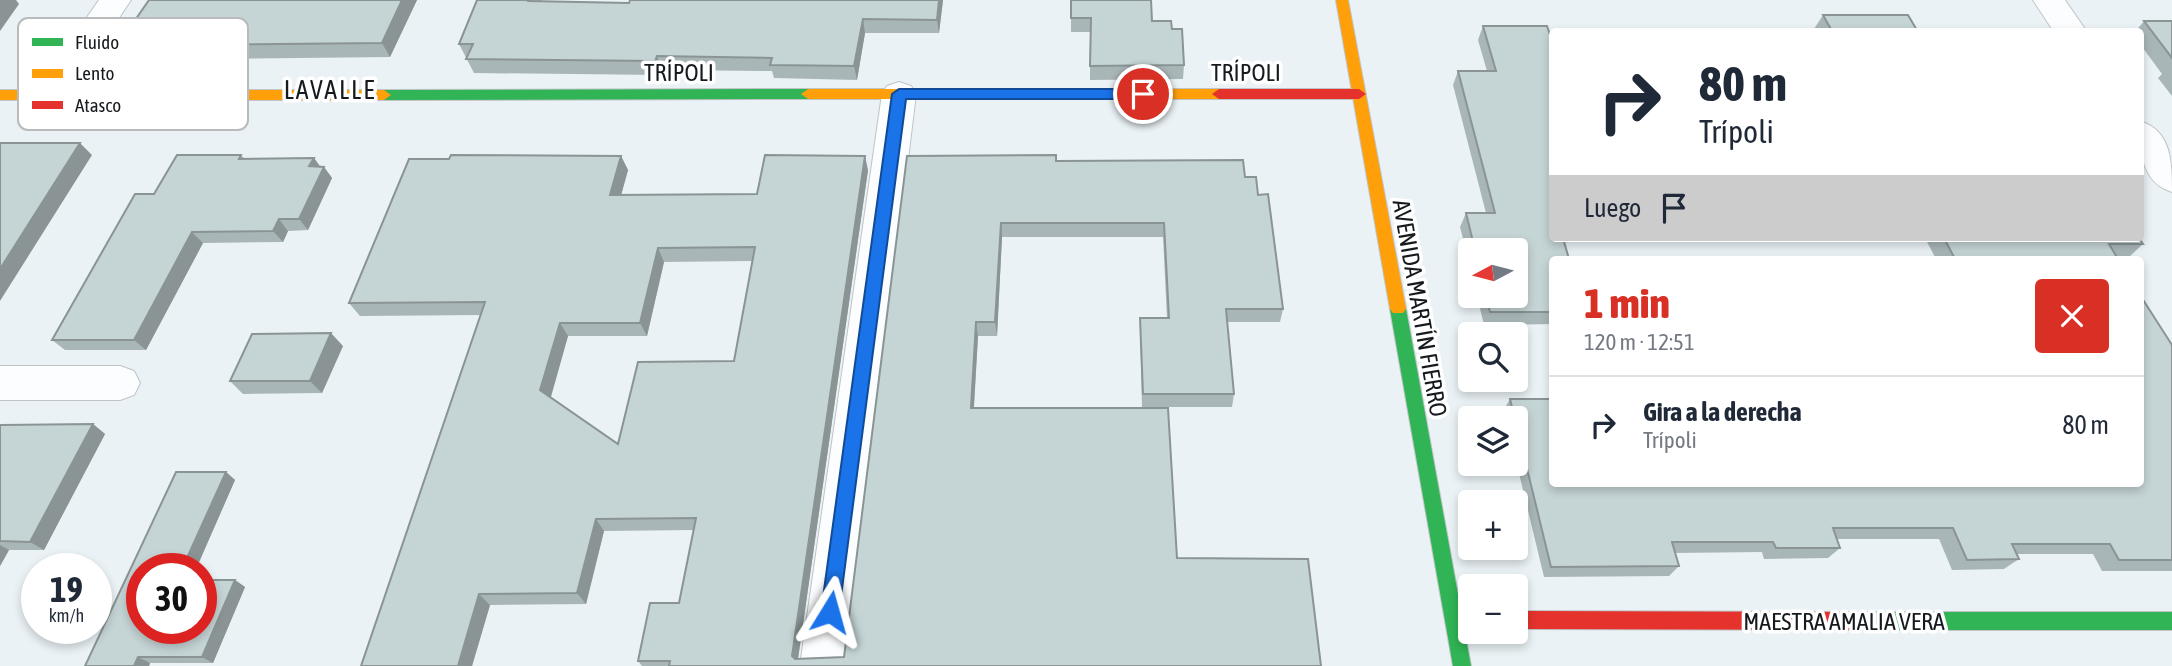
<!DOCTYPE html>
<html lang="es">
<meta charset="utf-8">
<style>
body{margin:0;font-family:"Asap Condensed",sans-serif;background:#f6f6f7;color:#1f2937;height:100vh;display:flex;flex-direction:column;font-size:26px;white-space:nowrap}
*{box-sizing:border-box;margin:0}
p{font-size:23px;color:#747a83}
.icon{flex:none;width:38px;height:38px;fill:none;stroke:currentColor;stroke-width:2;stroke-linecap:round;stroke-linejoin:round}
.map{position:relative;flex:1;overflow:hidden}
.details{position:absolute;left:1549px;top:256px;width:595px;height:231px;display:flex;flex-direction:column;background:#fff;border-radius:7px;box-shadow:0 4px 10px #0003}
.details>*{flex:none}
.guide{position:absolute;left:1549px;top:28px;width:595px;height:214px;border-radius:7px;box-shadow:0 4px 10px #0003;background:#fff;color:#1f2937;overflow:hidden}
.needle{width:46px;rotate:263deg}
.tools{position:absolute;left:1458px;top:238px;display:grid;gap:14px}
.tools a{display:grid;place-items:center;width:70px;height:70px;border-radius:7px;background:#fff;box-shadow:0 4px 10px #0003;font-size:35px}
.speed{position:absolute;left:21px;top:553px;display:flex;gap:14px;font-size:35px;font-weight:700;text-align:center}
.speed>*{display:grid;place-content:center;width:91px;height:91px;border-radius:50%;background:#fff;box-shadow:0 4px 10px #0003;line-height:1}
.speed small{font-size:18px;font-weight:400}
.speed .limit{border:10px solid #d22;background:#fff;color:#111}
.pin{position:absolute;display:grid;place-items:center;width:60px;height:60px;color:#fff;margin:-30px;border:4px solid #fff;border-radius:50%;box-shadow:0 2px 7px #0007}
.me{position:absolute;width:77px;margin:-38px;rotate:8deg;stroke-linejoin:round;filter:drop-shadow(0 0 5px #0008)}
.turn{display:flex;align-items:center;gap:24px;height:147px;padding:0 35px;font-size:32px}
.turn .icon{width:91px;height:91px;stroke-width:2.5}
.turn b{display:block;font-size:49px;line-height:60px}
.then{display:flex;align-items:center;height:66px;padding:0 35px;background:#0003;gap:14px;font-size:26px}
.round{display:grid;place-items:center;flex:none;width:74px;height:74px;border-radius:7px;background:#f6f6f7}
.headline{display:flex;align-items:center;justify-content:space-between;height:119px;padding:0 35px}
h1{font-size:42px;font-weight:800;line-height:52px;color:#d93025}
ul{padding:0;list-style:none}
li{display:flex;align-items:center;gap:21px;height:98px;padding:0 35px;border-top:2px solid #e0e1e3}
li div{flex:1}
li b{display:block;font-size:26px}
li em{font-style:normal}
.map>svg:first-child{display:block}
.lines{fill:none;stroke-linecap:round;stroke-linejoin:round}
.street-casing{stroke:#bfc4c7;stroke-width:2}
.fast-casing{stroke:#bfc4c7;stroke-width:2}
.slow-casing{stroke:#bfc4c7;stroke-width:2}
.jam-casing{stroke:#bfc4c7;stroke-width:2}
.street{fill:#fcfdfe;fill-rule:evenodd}
.fast{fill:#30b455;fill-rule:evenodd}
.slow{fill:#ff9f0a;fill-rule:evenodd}
.jam{fill:#e5322d;fill-rule:evenodd}
.wall{fill:#a9b6b7;fill-rule:evenodd}
.shaded-wall{fill:#8a9495}
.building{fill:#c5d4d5;stroke:#8a9495;stroke-width:2;fill-rule:evenodd}
.route{fill:#1a73e8;stroke:#114b97;stroke-width:2}
.labels{text-anchor:middle;dominant-baseline:central;stroke-width:7;stroke-linejoin:round;paint-order:stroke}
.street-label{font-size:24px;fill:#161a1c;stroke:#fff}
.neighbourhood-label{font-size:26px;letter-spacing:2px;fill:#161a1c;stroke:#fff}
.key{fill:#fff;stroke:#b9babb;stroke-width:2}
.key-label{font-size:19px;fill:#161a1c}
</style>
<div class="map">
<svg width="2172" height="666" viewBox="0 0 2172 666">
<rect width="100%" height="100%" fill="#eaf2f5"/>
<g class="lines">
<!-- street casing -->
<g class="street-casing">
<path id="street" d="M99 0H131L62 103 50 107 38 103 33 95 38 87Z
M2033 0H2065L2087 32H2054Z
M899 82 911 86 916 94 846 666H800L882 94 887 86Z
M2140 121C2172 131 2172 163 2172 192 2140 182 2140 149 2140 121Z
M0 366H120L134 371 140 383 134 395 120 400H0Z"/>
</g>
<!-- fast casing -->
<g class="fast-casing">
<path id="fast" d="M808 89 815 94 808 99 384 100 377 95 384 90Z
M1398 303 1403 305 1406 309 1471 666H1453L1390 309 1393 305Z
M1857 612H2172V630H1857L1851 627 1848 621 1851 615Z"/>
</g>
<!-- slow casing -->
<g class="slow-casing">
<path id="slow" d="M1336 0H1348L1406 309 1403 313H1393L1390 309Z
M808 89H1219L1226 94 1219 99H808L801 94Z
M0 90H384L391 95 384 100H0Z"/>
</g>
<!-- jam casing -->
<g class="jam-casing">
<path id="jam" d="M1219 89H1359L1366 94 1359 99H1219L1212 94Z
M1516 611 1857 612 1863 615 1866 621 1863 627 1857 630 1516 629Z"/>
</g>
<!-- street -->
<use href="#street" class="street"/>
<!-- fast -->
<use href="#fast" class="fast"/>
<!-- slow -->
<use href="#slow" class="slow"/>
<!-- jam -->
<use href="#jam" class="jam"/>
</g>
<!-- wall -->
<path class="wall" d="M149 0H417L390 57 204 59 194 74H170L133 52 122 39Z
M477 0H542L541 2 629 3 943 0 939 33H865L857 80 774 78 772 71 662 70 661 75 474 73 459 44Z
M1071 0 1152 21 1172 29 1184 65 1183 79 1090 80V32H1071Z
M1823 15 1918 32 1815 31 1814 29Z
M2144 21H2172V96L2158 78 2162 74 2140 44V32H2135Z
M1483 26 1552 259V324L1484 325 1477 296H1516V250H1470V266L1460 227 1466 213H1486L1453 85 1458 71H1487L1478 40Z
M241 155 244 158H314L320 167H324L332 178 308 230 288 231 283 242 203 243 146 350H65L52 340 154 194Z
M621 156 628 170 621 195 757 194 868 170 798 659 844 657 907 156 1056 161 1245 177 1258 195 1283 309 1280 322H1227L1234 394 1232 407H1142L1140 331V318H1167L1163 237H1002L997 336H978L974 408 1321 666H642L638 661 679 603 694 530 604 531 586 604 490 605 472 666 481 315 360 316 349 303ZM753 261 734 361 618 444 551 397 568 336H647L664 262Z
M1925 238H2139L2143 244 2129 257H2117L2118 259H1936Z
M2172 345V571H2102L2093 554H2017L2019 559 2004 569 1952 570 1939 539H1837L1840 548 1828 558 1764 559 1762 552 1675 553 1679 566 1669 576 1544 577 1516 461V418H1505L1503 411 1510 399 1552 483H2140Z
M343 346 322 393 243 394 230 381Z
M93 424 105 434 44 550H9L0 566V425Z
M176 472H226L235 480 196 569H142V628H201V580H235L245 587 213 663H150L149 666H85Z"/>
<!-- shaded-wall -->
<path class="shaded-wall" d="M0 0H16L19 4 0 31Z
M402 0H417L390 57 382 43Z
M939 0H943L939 33 937 20Z
M863 19 865 33 857 80 854 66Z
M193 45 204 59 194 74 184 61Z
M657 56 662 70 661 75 655 61Z
M80 143 92 155 0 301V269Z
M621 156 628 170 617 210 610 195Z
M865 156 868 170 797 666 792 656Z
M314 158 322 169 309 166Z
M324 167 332 178 308 230 299 219Z
M279 219 288 231 283 242 273 231Z
M1001 223 1002 237 997 336 995 322Z
M192 232 203 243 146 350 134 340Z
M658 248 664 262 647 336 640 323Z
M976 322 978 336 973 420 971 408Z
M560 323 568 336 549 403 540 390Z
M331 333 343 346 322 393 310 381Z
M93 424 105 434 44 550 30 542Z
M226 472 235 480 196 569H182Z
M596 519 604 531 586 604 577 593Z
M0 545 9 550 0 566Z
M235 580 245 587 213 663 202 657Z
M479 594 490 605 472 666H458Z
M138 657 150 663 149 666H134Z"/>
<!-- building -->
<path class="building" d="M149 0H402L382 43 193 45 184 61 159 60 122 39Z
M477 0H530L529 1 629 3 630 0H939L937 20 863 19 854 66 770 65 772 58 657 56 655 61 466 59 473 44H459Z
M1071 0H1151L1152 21H1171L1172 29H1182L1184 65 1090 66 1091 18H1071Z
M1823 15H1908L1918 32 1781 31H1832Z
M2144 21H2172V58Z
M1483 26H1547L1552 41V238H1563L1569 259H1552V312H1490L1486 296H1516V250H1475L1466 213H1495L1458 71H1496Z
M0 143H80L0 269Z
M177 155H241L239 159 314 158 309 166 324 167 299 219H279L273 231 192 232 134 340H52L135 194H154Z
M451 155 621 156 610 195 757 194 765 155 865 156 792 656 795 659 844 657 907 156 1056 155V161L1243 160 1245 177H1256L1258 195 1268 194 1283 309H1226L1234 394H1143L1140 318H1169L1164 223H1001L995 322H976L971 408H1168L1177 558 1308 559 1321 666H669L670 661H638L650 603H679L696 518 596 519 577 593 479 594 458 666H361L485 302 349 303 409 159H449ZM755 247 734 361 638 362 618 444 540 390 560 323H640L658 248Z
M1944 238H2139L2143 244H2109L2118 259H1955Z
M2140 295 2172 345V560H2119L2110 544H2012L2019 559 1967 560 1953 528H1833L1840 548H1776L1773 542H1672L1679 566 1551 567 1510 399H1552V483H2140Z
M331 333 310 381H230L252 334Z
M93 424 30 542 0 541V425Z
M176 472H226L182 569H142V628H201V580H235L202 657H138L134 666H85Z"/>
<!-- route -->
<path class="route" d="M899 89H1143L1149 94 1143 99H906L839 612 837 618 830 620 824 618 821 612 892 94Z"/>
<g class="labels">
<!-- street labels -->
<g class="street-label">
<text x="679" y="72">TRÍPOLI</text>
<text x="1246" y="72">TRÍPOLI</text>
<text transform="translate(1420 308) rotate(80)">AVENIDA MARTÍN FIERRO</text>
<text x="1844" y="621">MAESTRA AMALIA VERA</text>
</g>
<!-- neighbourhood labels -->
<g class="neighbourhood-label">
<text x="330" y="90">LAVALLE</text>
</g>
</g>
<!-- legend -->
<rect x="18" y="18" width="230" height="112" rx="10" class="key"/>
<rect x="32" y="38" width="31" height="8" fill="#30b455"/>
<rect x="32" y="69" width="31" height="9" fill="#ff9f0a"/>
<rect x="32" y="101" width="31" height="8" fill="#e5322d"/>
<g class="key-label">
<text x="75" y="49">Fluido</text>
<text x="75" y="80">Lento</text>
<text x="75" y="112">Atasco</text>
</g>
</svg>
<div class="tools">
<a><svg class="needle" viewBox="-14 -14 28 28"><path d="M0-13l5 13h-10z" fill="#e53935"/><path d="M0 13l5-13h-10z" fill="#747a83"/></svg></a>
<a><svg class="icon" aria-label="search" viewBox="0 0 24 24"><circle cx="10" cy="10" r="6"/><path d="M15 15l6 6"/></svg></a>
<a><svg class="icon" aria-label="layers" viewBox="0 0 24 24"><path d="M12 4l9 5-9 5-9-5zM3 14l9 5 9-5"/></svg></a>
<a>+</a>
<a>−</a>
</div>
<div class="speed"><div>19<small>km/h</small></div><div class="limit">30</div></div>
<div class="pin" style="left:1143px;top:94px;background:#d93025"><svg class="icon" aria-label="arrive" viewBox="0 0 24 24"><path d="M6 21V4h12l-3 4 3 4H6"/></svg></div>
<svg class="me" style="left:830px;top:612px" viewBox="-20 -20 40 40"><path d="M0-17L14 15 0 8-14 15z" fill="#1a73e8" stroke="#fff" stroke-width="4"/></svg>
<div class="guide">
<div class="turn"><svg class="icon" aria-label="right" viewBox="0 0 24 24"><path d="M7 20v-9h11M14 6l5 5-5 5"/></svg><div><b>80 m</b>Trípoli</div></div>
<div class="then">Luego<svg class="icon" aria-label="arrive" viewBox="0 0 24 24"><path d="M6 21V4h12l-3 4 3 4H6"/></svg></div>
</div>
<section class="details">
<div class="headline"><div><h1>1 min</h1><p>120 m · 12:51</p></div><a class="round" style="background:#d93025;color:#fff"><svg class="icon" aria-label="close" viewBox="0 0 24 24"><path d="M6 6l12 12M18 6L6 18"/></svg></a></div>
<ul>
<li><svg class="icon" aria-label="right" viewBox="0 0 24 24"><path d="M7 20v-9h11M14 6l5 5-5 5"/></svg><div><b>Gira a la derecha</b><p>Trípoli</p></div><em>80 m</em></li>
</ul>
</section>
</div>
